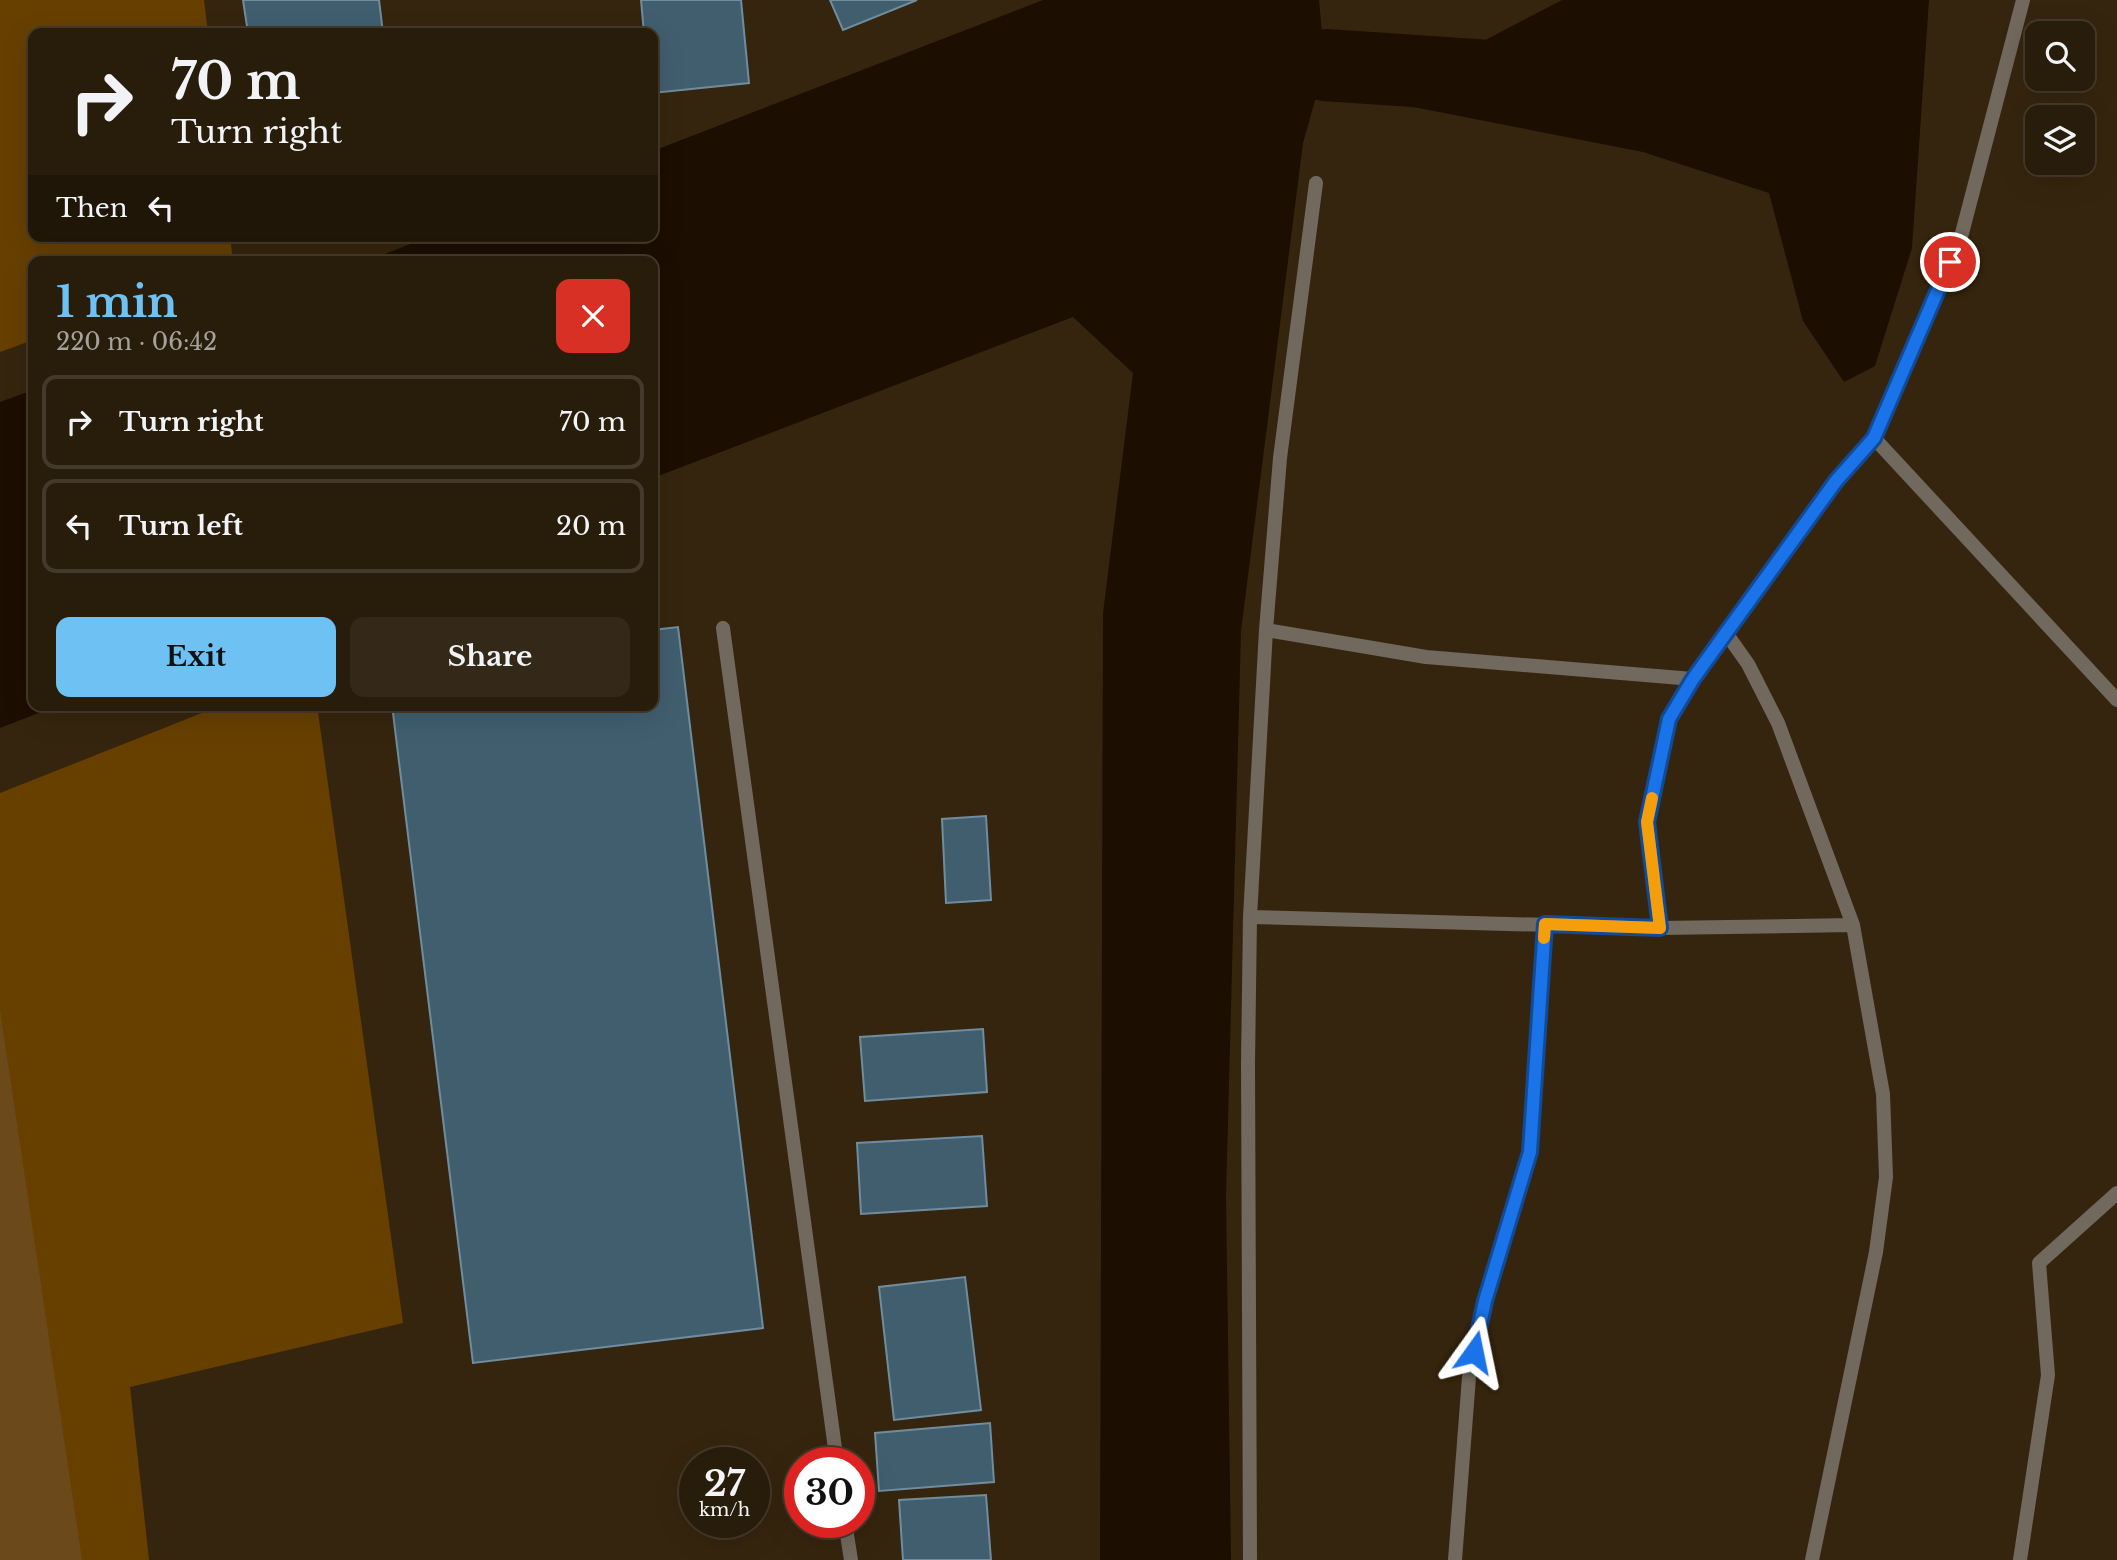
<!DOCTYPE html>
<meta charset="utf-8">
<style>
body{margin:0;font-family:"Libre Baskerville",serif;background:#342918;color:#f1f3f6;height:100vh;display:flex;flex-direction:column;font-size:26px;white-space:nowrap}
*{box-sizing:border-box;margin:0}
p{font-size:23px;color:#a5a19c}
.icon{flex:none;width:38px;height:38px;fill:none;stroke:currentColor;stroke-width:2;stroke-linecap:round;stroke-linejoin:round}
.map{position:relative;flex:1;overflow:hidden}
.drawer{position:absolute;left:28px;top:256px;width:630px;height:455px;display:flex;flex-direction:column;background:#281c0a;border-radius:14px;box-shadow:0 7px 28px #0002,0 0 0 2px #443a2b}
.drawer>*{flex:none}
.banner{position:absolute;left:28px;top:28px;width:630px;height:214px;border-radius:14px;box-shadow:0 7px 28px #0002,0 0 0 2px #443a2b;background:#281c0a;color:#f1f3f6;overflow:hidden}
.controls{position:absolute;left:2025px;top:21px;display:grid;gap:14px}
.controls a{display:grid;place-items:center;width:70px;height:70px;border-radius:14px;background:#281c0a;box-shadow:0 7px 28px #0002,0 0 0 2px #443a2b;font-size:35px}
.speed{position:absolute;left:679px;top:1447px;display:flex;gap:14px;font-size:35px;font-weight:700;text-align:center}
.speed>*{display:grid;place-content:center;width:91px;height:91px;border-radius:50%;background:#281c0a;box-shadow:0 7px 28px #0002,0 0 0 2px #443a2b;line-height:1}
.speed small{font-size:18px;font-weight:400}
.speed .limit{border:10px solid #d22;background:#fff;color:#111}
.pin{position:absolute;display:grid;place-items:center;width:60px;height:60px;color:#fff;margin:-30px;border:4px solid #fff;border-radius:50%;box-shadow:0 2px 7px #0007}
.me{position:absolute;width:77px;margin:-38px;rotate:12deg;stroke-linejoin:round;filter:drop-shadow(0 0 5px #0008)}
.turn{display:flex;align-items:center;gap:24px;height:147px;padding:0 28px;font-size:32px}
.turn .icon{width:91px;height:91px;stroke-width:2.5}
.turn b{display:block;font-size:49px;line-height:60px}
.then{display:flex;align-items:center;height:66px;padding:0 28px;background:#0003;gap:14px;font-size:26px}
.round{display:grid;place-items:center;flex:none;width:74px;height:74px;border-radius:14px;background:#342918}
.overview{display:flex;align-items:center;justify-content:space-between;height:119px;padding:0 28px}
h1{font-size:42px;font-weight:700;line-height:52px;color:#6dc2f3}
.primary-button{display:flex;gap:14px;margin-top:auto;padding:14px 28px}
.primary-button a{flex:1;height:80px;border-radius:14px;background:#6dc2f3;color:#111;font-size:28px;font-weight:700;line-height:80px;text-align:center}
.primary-button a+a{background:#342918;color:#f1f3f6}
ul{padding:0;list-style:none}
li{display:flex;align-items:center;gap:21px;height:94px;margin:0 14px 10px;padding:0 14px;border:4px solid #443a2b;border-radius:14px}
li div{flex:1}
li b{display:block;font-size:26px}
li em{font-style:normal}
.map>svg:first-child{display:block}
.green{fill:#674000}
.forest{fill:#6b491a}
.water{fill:#1c0e00}
.lines{fill:none;stroke-linecap:round;stroke-linejoin:round}
.river{stroke:#1c0e00;stroke-width:72}
.building{fill:#415e6f;stroke:#6f8d9f;stroke-width:2}
.street{stroke:#71685e;stroke-width:14}
.route-casing{stroke:#114b97;stroke-width:18}
.route{stroke:#1a73e8;stroke-width:12}
.slow{stroke:#f59e0b;stroke-width:12}
</style>
<div class="map">
<svg width="2117" height="1560" viewBox="0 0 2117 1560">
<rect width="100%" height="100%" fill="#36250e"/>
<!-- green -->
<path class="green" d="M0 0H204L208 33H33V236H230L233 261H33V340L0 352Z
M222 705H317L403 1323 130 1387 149 1560H0V793Z"/>
<!-- forest -->
<path class="forest" d="M0 1010 82 1560H0Z"/>
<!-- water -->
<path class="water" d="M1043 0H1319L1325 65 1303 143 1241 631 1226 1196 1231 1560H1100L1103 613 1133 373 1073 317 653 478V261H367L431 236H653V151Z
M1562 0H1929L1912 248 1875 366 1844 382 1803 321 1769 193 1643 152 1393 103 1389 69 1472 47Z
M33 390V705H59L0 728V402Z"/>
<g class="lines">
<!-- river -->
<path class="river" d="M1325 65 1489 76"/>
</g>
<!-- building -->
<path class="building" d="M243 0H379L383 33H248Z
M641 0H741L749 83 653 93V33H644Z
M830 0H917L843 30Z
M678 627 763 1328 473 1363 392 705H653V630Z
M986 816 991 900 946 903 942 819Z
M983 1029 987 1092 865 1101 860 1037Z
M982 1136 987 1206 861 1214 857 1143Z
M965 1277 981 1410 894 1420 879 1287Z
M990 1423 994 1482 879 1491 875 1433Z
M986 1495 991 1560H903L899 1500Z"/>
<g class="lines">
<!-- street -->
<path class="street" d="M1874 438 2117 700
M723 628 837 1463
M1266 630 1426 657 1693 679
M1726 633 1748 664 1778 723 1853 925 1883 1094 1886 1177 1876 1252 1812 1560
M1250 917 1660 928 1853 925
M1660 928 1647 822 1669 719 1693 679 1726 633 1836 481 1874 438 1961 237 2023 0
M845 1522 851 1560
M1250 1560 1248 1064 1250 917 1266 630 1280 458 1316 183
M1455 1560 1469 1377 1485 1301 1530 1152 1545 924
M2020 1560 2048 1375 2039 1263 2117 1193"/>
</g>
<g class="lines">
<!-- route casing -->
<g class="route-casing">
<path id="route" d="M1474 1352 1485 1301 1530 1152 1545 924 1660 928 1647 822 1669 719 1693 679 1726 633 1836 481 1874 438 1950 262"/>
</g>
<!-- route -->
<use href="#route" class="route"/>
<!-- slow -->
<path class="slow" d="M1544 938 1545 924 1660 928 1647 822 1652 798"/>
</g>
</svg>
<div class="controls">
<a><svg class="icon" aria-label="search" viewBox="0 0 24 24"><circle cx="10" cy="10" r="6"/><path d="M15 15l6 6"/></svg></a>
<a><svg class="icon" aria-label="layers" viewBox="0 0 24 24"><path d="M12 4l9 5-9 5-9-5zM3 14l9 5 9-5"/></svg></a>
</div>
<div class="speed"><div>27<small>km/h</small></div><div class="limit">30</div></div>
<div class="pin" style="left:1950px;top:262px;background:#d93025"><svg class="icon" aria-label="arrive" viewBox="0 0 24 24"><path d="M6 21V4h12l-3 4 3 4H6"/></svg></div>
<svg class="me" style="left:1474px;top:1352px" viewBox="-20 -20 40 40"><path d="M0-17L14 15 0 8-14 15z" fill="#1a73e8" stroke="#fff" stroke-width="4"/></svg>
<div class="banner">
<div class="turn"><svg class="icon" aria-label="right" viewBox="0 0 24 24"><path d="M7 20v-9h11M14 6l5 5-5 5"/></svg><div><b>70 m</b>Turn right</div></div>
<div class="then">Then<svg class="icon" aria-label="left" viewBox="0 0 24 24"><path d="M17 20v-9H6M10 6l-5 5 5 5"/></svg></div>
</div>
<section class="drawer">
<div class="overview"><div><h1>1 min</h1><p>220 m · 06:42</p></div><a class="round" style="background:#d93025;color:#fff"><svg class="icon" aria-label="close" viewBox="0 0 24 24"><path d="M6 6l12 12M18 6L6 18"/></svg></a></div>
<ul>
<li><svg class="icon" aria-label="right" viewBox="0 0 24 24"><path d="M7 20v-9h11M14 6l5 5-5 5"/></svg><div><b>Turn right</b></div><em>70 m</em></li>
<li><svg class="icon" aria-label="left" viewBox="0 0 24 24"><path d="M17 20v-9H6M10 6l-5 5 5 5"/></svg><div><b>Turn left</b></div><em>20 m</em></li>
</ul>
<div class="primary-button"><a>Exit</a><a>Share</a></div>
</section>
</div>
